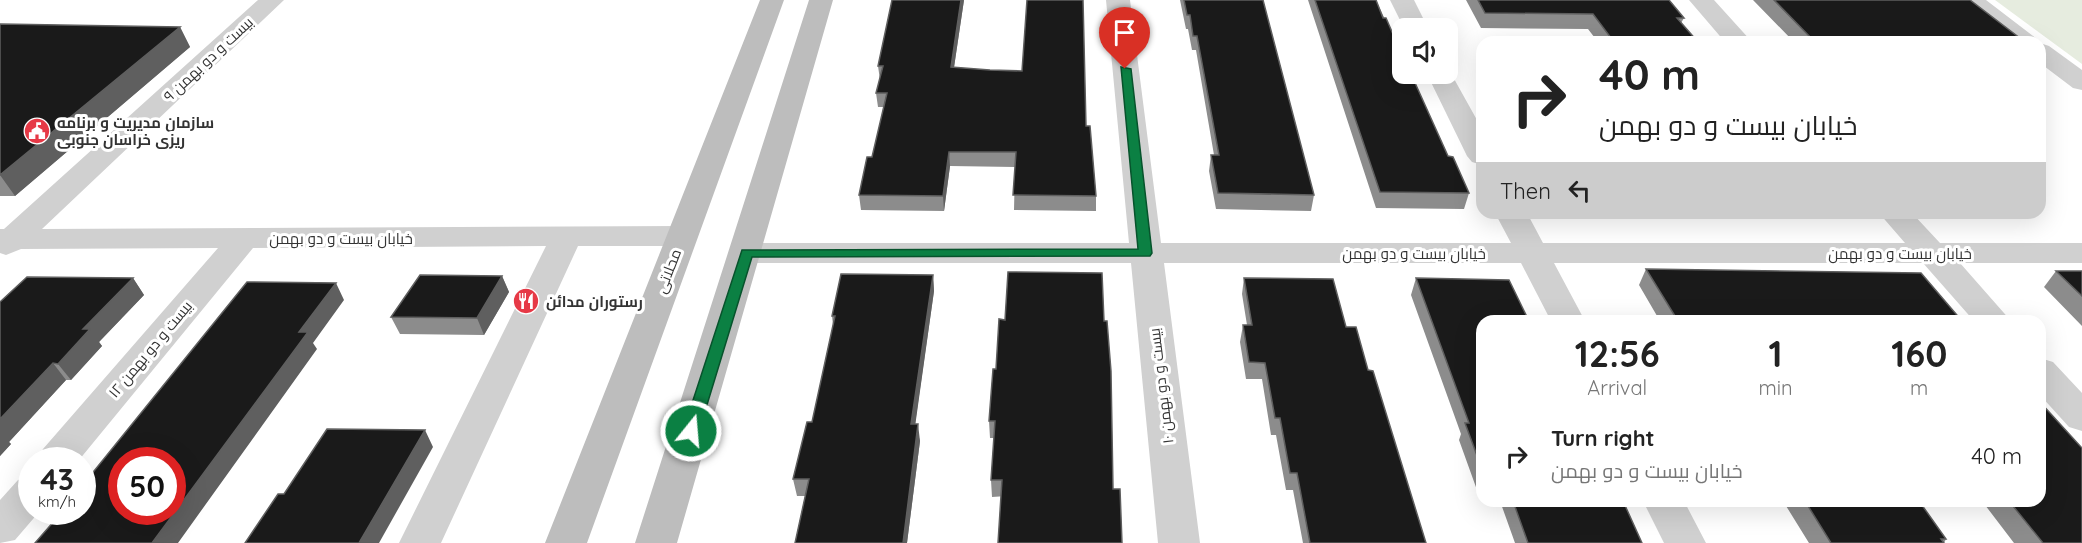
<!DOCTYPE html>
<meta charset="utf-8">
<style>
body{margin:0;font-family:Quicksand,Cairo,sans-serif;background:#f2f2f2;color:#222;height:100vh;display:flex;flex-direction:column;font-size:22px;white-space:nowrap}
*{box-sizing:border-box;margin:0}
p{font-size:20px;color:#767676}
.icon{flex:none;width:33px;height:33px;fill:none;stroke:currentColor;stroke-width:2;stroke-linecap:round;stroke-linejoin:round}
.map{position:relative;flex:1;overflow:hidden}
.sheet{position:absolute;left:1476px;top:315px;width:570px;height:192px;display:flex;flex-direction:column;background:#fff;border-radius:18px;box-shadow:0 6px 24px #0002}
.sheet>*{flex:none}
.guide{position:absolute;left:1476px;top:36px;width:570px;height:183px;border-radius:18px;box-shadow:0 6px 24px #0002;background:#fff;color:#222;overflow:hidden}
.buttons{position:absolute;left:1392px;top:18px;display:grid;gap:12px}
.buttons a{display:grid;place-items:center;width:66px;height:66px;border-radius:12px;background:#fff;box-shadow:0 6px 24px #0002;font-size:30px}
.speed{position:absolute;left:18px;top:447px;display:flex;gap:12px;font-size:30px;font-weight:700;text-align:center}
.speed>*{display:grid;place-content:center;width:78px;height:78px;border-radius:50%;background:#fff;box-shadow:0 6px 24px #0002;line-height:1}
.speed small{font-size:15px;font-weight:400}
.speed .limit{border:9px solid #d22;background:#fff;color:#111}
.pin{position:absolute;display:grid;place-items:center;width:51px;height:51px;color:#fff;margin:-62px -26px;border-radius:50% 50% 50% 0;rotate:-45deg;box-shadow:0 0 6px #0007}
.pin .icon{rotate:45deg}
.me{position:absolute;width:66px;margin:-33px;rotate:17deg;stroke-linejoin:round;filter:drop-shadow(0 0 4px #0008)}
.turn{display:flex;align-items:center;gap:21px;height:126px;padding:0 24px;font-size:27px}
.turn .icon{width:78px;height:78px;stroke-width:2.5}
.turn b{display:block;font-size:42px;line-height:51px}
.then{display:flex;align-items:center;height:57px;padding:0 24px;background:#0003;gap:12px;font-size:22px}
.eta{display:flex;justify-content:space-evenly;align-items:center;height:102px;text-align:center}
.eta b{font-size:36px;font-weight:700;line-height:42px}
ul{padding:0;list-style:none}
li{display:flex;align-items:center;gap:18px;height:78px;padding:0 24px}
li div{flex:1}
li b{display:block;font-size:22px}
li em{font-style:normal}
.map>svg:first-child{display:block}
.green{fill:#e6ecdf}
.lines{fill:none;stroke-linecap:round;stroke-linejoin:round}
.minor{fill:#d0d0d0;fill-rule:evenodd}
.secondary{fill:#bdbdbd;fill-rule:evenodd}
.wall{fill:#8c8c8c}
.shaded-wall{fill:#5f5f5f}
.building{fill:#1a1a1a;stroke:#5f5f5f;stroke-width:1.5;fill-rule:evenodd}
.route{fill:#0b8043;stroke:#07532c;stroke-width:1.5}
.labels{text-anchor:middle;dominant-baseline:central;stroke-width:6;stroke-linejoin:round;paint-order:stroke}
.street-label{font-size:15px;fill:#333;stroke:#fff}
.poi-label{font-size:15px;font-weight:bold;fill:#333;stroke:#fff;text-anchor:start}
</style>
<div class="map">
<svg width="2082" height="543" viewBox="0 0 2082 543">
<rect width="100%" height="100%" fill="#fff"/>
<!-- green -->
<path class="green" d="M1995 0H2082V64Z"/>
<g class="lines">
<!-- minor -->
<path class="minor" d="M258 0H284L42 229 682 226 693 229 698 236 693 243 682 246H578L441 543H399L546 246 253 248 79 460H37L43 449 218 248 21 249 6 255 0 253V229H4Z
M1106 0H1130L1161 243H1511L1495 213H1527L1543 243H1905L1879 213H1912L1940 243H2082V263H1960L2011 321H1974L1923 263H1554L1585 321H1551L1521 263H1164L1200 543H1158L1131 263H746L735 260 730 253 735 246 746 243H1129Z
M1390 0H1414L1428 28H1404Z
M1689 0H1714L1752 42H1725Z
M1959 0H1986L2041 42H2012Z
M2040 43 2049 46 2082 70V90L2073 88 2040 63Z
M1448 68 1482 129V165L1472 162 1467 156 1427 74H1448Z
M2040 358 2053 362 2082 393V431L2069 427 2040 395Z
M32 475V512H39L15 540 0 543V500L18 480Z
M1643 501H1684L1706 543H1664Z"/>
<!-- secondary -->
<path class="secondary" d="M760 0H784L587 543H545Z
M809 0H833L677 543H635Z"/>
</g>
<!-- wall -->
<path class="wall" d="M964 0 954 67 1086 126 1096 196V211L1014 210 1015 167 950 166 944 211 861 210 859 195 872 157 884 107H878L876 93 880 80 878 66Z
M1180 0H1263L1314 195 1311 211 1216 209 1209 171 1211 155H1214L1196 50H1192L1188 29H1186Z
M1308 0H1376L1448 156 1469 193 1464 209 1376 208Z
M1466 0H1669L1684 18 1681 23 1698 42H1598L1588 29 1481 28Z
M1753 0H1970L2025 42H1794Z
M0 24 180 27 190 47 15 196H0Z
M1646 269 1962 321H1660L1639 285Z
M2056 271H2082V326L2044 287Z
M933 275 934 291 915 424 920 441 907 543H795L805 496H797L793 479 812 422 833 325 832 316Z
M502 276 509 292 484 335 400 334 391 317Z
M133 278 144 295 99 342 102 346 71 380H66L9 442 11 444 0 456V302Z
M1244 278 1346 327 1368 370 1426 543H1303L1293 490H1286L1276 435H1271L1262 379H1246L1240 342 1243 325H1247L1242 294Z
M1416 278 1482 321V490H1477L1459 440 1461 434 1411 295Z
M993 369 1113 489 992 497 991 480 994 438H990L989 421Z
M1500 501H1623L1642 543H1515Z
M1783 501H1919L1946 539 1944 543H1809Z
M1982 501H2040L2082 543H2014Z"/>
<!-- shaded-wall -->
<path class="shaded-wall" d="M961 0H964L952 81 951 67Z
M180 27 190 47 15 196 0 175Z
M949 152 950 166 944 211 943 196Z
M933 275 934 291 913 441 911 424Z
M502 276 509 292 484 335 477 318Z
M133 278 144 295 99 342 102 346 71 380 58 364 83 329Z
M336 283 344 300 313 343 317 349 178 543H152L299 332Z
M53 363 66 380 9 442 11 444 0 456V419Z
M918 424 920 441 907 543H903Z
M425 430 433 447 379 543H359Z"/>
<!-- building -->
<path class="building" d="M892 0H961L951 67 990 70 1022 71 1027 0H1083L1086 126H1090L1096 196 1013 195 1016 152H949L943 196 859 195 867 157H872L887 93H876L883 66H878Z
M1184 0H1263L1314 195 1218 193 1211 155H1219L1197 36H1193L1190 15H1187Z
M1315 0H1376L1383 18H1386L1402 55V74H1411L1448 156 1453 157 1469 193 1380 192Z
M1478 0H1669L1684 18H1677L1698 42H1614L1593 14 1485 13Z
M1774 0H1970L2025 42H1815Z
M0 24 180 27 0 175Z
M1646 269 1921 273 1962 321H1678Z
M2056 271H2082V296Z
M1008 272 1102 273 1104 321H1107L1111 371 1113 489H1120L1122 543H998L1002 480H991L995 421H989L993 369H996L999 319 1005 320Z
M841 274 933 275 911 424H918L903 543H795L809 479H793L807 422H812L835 316H832Z
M420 275 502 276 477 318 391 317Z
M27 277 133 278 83 329H90L58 364 53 363 0 419V302Z
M1244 278 1333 279 1346 327H1356L1368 370 1373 371 1426 543H1310L1297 473H1290L1280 418H1275L1265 363 1249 362 1243 325H1252Z
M1416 278 1509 280 1528 319H1535L1536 321H1482V469L1465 423H1469Z
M247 282 336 283 299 332H308L152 543H35L62 512H82V488L92 476H90ZM122 460H172V512H122Z
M2040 402 2082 448V543H2043L2009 501H2040Z
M327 429 425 430 359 543H245L278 494H284Z
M1513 501H1623L1642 543H1528Z
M1805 501H1919L1946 539H1941L1944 543H1831Z"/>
<!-- route -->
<path class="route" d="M1121 67 1131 69 1152 253 1150 256 752 257 699 431 691 437 685 435 683 431 742 250 1138 249Z"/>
<!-- icons -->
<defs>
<g id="civic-disc" transform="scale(1.35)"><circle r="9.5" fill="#e63946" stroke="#fff"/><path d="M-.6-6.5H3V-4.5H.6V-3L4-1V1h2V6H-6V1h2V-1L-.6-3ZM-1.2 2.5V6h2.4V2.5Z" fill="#fff"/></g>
<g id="restaurant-disc" transform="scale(1.35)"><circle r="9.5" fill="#e63946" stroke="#fff"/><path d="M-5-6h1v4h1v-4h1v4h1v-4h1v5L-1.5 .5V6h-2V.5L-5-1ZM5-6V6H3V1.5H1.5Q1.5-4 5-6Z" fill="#fff"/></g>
</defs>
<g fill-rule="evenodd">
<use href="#civic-disc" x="37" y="131"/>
<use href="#restaurant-disc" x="526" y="301"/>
</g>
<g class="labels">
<!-- street labels -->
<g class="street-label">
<text transform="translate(208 59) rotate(-43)">بیست و دو بهمن ۹</text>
<text x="341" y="238">خیابان بیست و دو بهمن</text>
<text x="1414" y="253">خیابان بیست و دو بهمن</text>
<text x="1900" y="253">خیابان بیست و دو بهمن</text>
<text transform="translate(668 271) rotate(-69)">محلاتی</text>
<text transform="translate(150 349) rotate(-50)">بیست و دو بهمن ۱۲</text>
<text transform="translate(1161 386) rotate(-97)">بیست و دو بهمن ۱۰</text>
</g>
<!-- poi labels -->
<g class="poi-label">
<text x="57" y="122">سازمان مدیریت و برنامه<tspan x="57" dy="17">ریزی خراسان جنوبی</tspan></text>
<text x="546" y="301">رستوران مدائن</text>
</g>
</g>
</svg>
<div class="buttons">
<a><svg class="icon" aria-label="sound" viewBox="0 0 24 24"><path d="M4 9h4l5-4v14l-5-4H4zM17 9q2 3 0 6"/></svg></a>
</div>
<div class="speed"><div>43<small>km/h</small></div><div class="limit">50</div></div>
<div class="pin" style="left:1125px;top:69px;background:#d93025"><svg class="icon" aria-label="arrive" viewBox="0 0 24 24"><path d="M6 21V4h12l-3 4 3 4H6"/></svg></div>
<svg class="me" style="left:691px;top:431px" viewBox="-20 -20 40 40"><circle r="17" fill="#0b8043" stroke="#fff" stroke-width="3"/><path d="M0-11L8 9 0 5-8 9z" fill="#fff"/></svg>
<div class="guide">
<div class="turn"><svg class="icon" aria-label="right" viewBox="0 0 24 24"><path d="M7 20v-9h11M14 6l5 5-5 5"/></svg><div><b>40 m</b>خیابان بیست و دو بهمن</div></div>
<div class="then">Then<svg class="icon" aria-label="left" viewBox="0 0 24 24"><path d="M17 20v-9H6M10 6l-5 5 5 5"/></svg></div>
</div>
<section class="sheet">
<div class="eta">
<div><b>12:56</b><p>Arrival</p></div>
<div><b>1</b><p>min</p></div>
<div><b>160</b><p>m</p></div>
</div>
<ul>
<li><svg class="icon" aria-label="right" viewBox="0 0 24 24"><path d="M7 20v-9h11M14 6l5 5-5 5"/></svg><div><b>Turn right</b><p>خیابان بیست و دو بهمن</p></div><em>40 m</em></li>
</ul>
</section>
</div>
